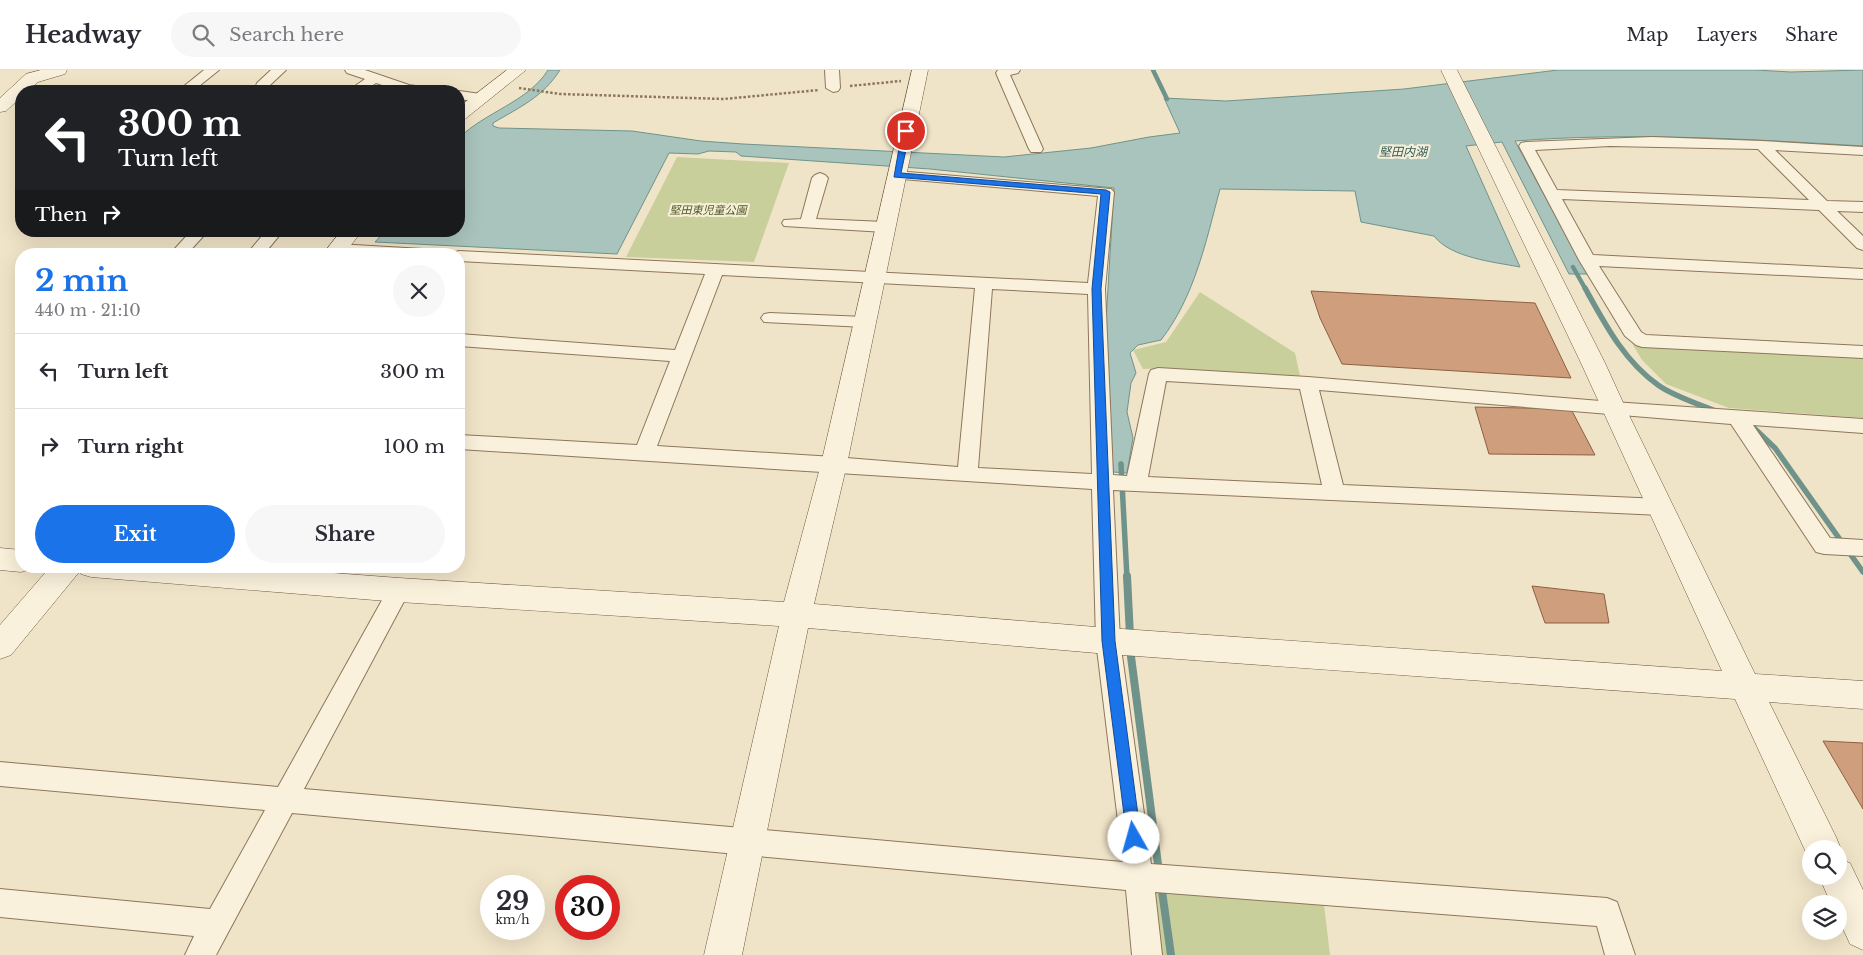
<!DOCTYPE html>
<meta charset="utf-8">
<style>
body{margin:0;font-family:"Libre Baskerville","Noto Sans JP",serif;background:#f7f7f7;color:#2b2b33;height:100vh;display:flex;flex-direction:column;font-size:19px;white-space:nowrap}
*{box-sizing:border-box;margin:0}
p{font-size:16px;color:#7c7c81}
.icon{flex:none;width:28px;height:28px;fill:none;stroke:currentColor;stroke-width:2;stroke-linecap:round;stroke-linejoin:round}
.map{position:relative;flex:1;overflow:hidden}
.details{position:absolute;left:15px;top:178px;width:450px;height:325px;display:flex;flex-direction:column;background:#fff;border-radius:20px;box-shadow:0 5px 20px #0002}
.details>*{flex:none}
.banner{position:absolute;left:15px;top:15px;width:450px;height:152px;border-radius:20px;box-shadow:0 5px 20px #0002;background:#202124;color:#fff;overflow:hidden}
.controls{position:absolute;left:1802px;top:770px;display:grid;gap:10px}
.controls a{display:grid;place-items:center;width:45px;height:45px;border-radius:50%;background:#fff;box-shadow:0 5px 20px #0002;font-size:25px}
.speed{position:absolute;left:480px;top:805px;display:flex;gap:10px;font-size:25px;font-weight:700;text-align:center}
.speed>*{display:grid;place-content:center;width:65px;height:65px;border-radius:50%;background:#fff;box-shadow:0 5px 20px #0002;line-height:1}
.speed small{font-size:12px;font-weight:400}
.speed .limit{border:8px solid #d22;background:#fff;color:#111}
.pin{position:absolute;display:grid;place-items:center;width:42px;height:42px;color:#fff;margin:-21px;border:2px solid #fff;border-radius:50%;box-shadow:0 1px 5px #0007}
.me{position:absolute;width:55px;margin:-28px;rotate:353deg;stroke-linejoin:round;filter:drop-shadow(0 0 4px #0008)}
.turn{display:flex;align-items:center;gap:18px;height:105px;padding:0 20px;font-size:22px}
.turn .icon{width:65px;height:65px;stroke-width:2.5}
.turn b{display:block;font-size:35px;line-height:42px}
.then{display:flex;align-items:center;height:48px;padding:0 20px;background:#0003;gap:10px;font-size:19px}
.round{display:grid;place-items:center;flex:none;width:52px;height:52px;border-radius:26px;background:#f7f7f7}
.headline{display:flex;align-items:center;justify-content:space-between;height:85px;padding:0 20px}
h1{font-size:30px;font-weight:700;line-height:38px;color:#1a73e8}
.action{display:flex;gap:10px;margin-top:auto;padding:10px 20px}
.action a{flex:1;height:58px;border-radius:30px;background:#1a73e8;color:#fff;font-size:20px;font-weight:700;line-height:58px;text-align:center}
.action a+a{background:#f7f7f7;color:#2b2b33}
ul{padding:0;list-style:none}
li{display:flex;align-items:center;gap:15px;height:75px;padding:0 20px;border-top:1px solid #e1e1e2}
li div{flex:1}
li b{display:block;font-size:19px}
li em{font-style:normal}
header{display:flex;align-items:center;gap:30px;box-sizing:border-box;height:70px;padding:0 25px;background:#fff;border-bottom:1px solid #e1e1e2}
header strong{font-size:24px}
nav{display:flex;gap:28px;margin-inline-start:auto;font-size:18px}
.search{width:350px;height:45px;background:#f7f7f7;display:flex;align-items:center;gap:12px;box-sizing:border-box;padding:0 18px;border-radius:28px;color:#7c7c81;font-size:19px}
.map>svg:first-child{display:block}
.green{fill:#c9cf9b}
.water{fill:#a9c4bc;stroke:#6f938a}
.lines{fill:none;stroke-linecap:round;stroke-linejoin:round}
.stream-far2{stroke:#6f938a;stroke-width:4.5}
.stream-far1{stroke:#6f938a;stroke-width:5.5}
.stream{stroke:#6f938a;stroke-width:8}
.building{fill:#cf9f7d;stroke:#8d5f41}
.street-casing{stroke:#8d765c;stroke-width:2}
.secondary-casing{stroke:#6f573f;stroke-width:1}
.path{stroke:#8d765c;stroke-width:2.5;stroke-dasharray:2.5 2;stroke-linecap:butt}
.street{fill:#faf1dc;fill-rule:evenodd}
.secondary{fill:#faf1dc;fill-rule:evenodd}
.route{fill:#1a73e8;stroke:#114b97}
.labels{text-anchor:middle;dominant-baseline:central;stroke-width:4.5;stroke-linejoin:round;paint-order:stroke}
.far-park-label{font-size:11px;font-style:italic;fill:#4d5a26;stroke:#f7eed8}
.far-water-label{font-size:12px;font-style:italic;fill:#2f5d5a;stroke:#f7eed8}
</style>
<header>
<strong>Headway</strong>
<div class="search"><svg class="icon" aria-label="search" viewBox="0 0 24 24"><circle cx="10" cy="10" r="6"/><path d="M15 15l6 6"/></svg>Search here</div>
<nav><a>Map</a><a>Layers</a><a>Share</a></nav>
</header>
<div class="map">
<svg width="1863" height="885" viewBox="0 0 1863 885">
<rect width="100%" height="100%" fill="#f0e4c8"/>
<!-- green -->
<path class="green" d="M677 87 789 93 754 192 626 187Z
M1200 222 1295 283 1300 306 1169 298 1143 299 1133 280 1166 272Z
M1632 273 1863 287V348L1729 338 1666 314 1642 290Z
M1151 818 1324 835 1330 885H1158Z"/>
<!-- water -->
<path class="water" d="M548 0H560C543 27 520 37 493 53V56L499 58 632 61 701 71 743 74 1004 87 1091 78 1149 67 1180 63 1164 28 1226 31 1404 19 1558 0H1755L1791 2 1863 0V76C1747 69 1630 62 1515 71L1587 204H1569L1502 72 1466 76 1520 197C1494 192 1451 188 1434 166L1361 152 1355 121 1220 119C1206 171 1195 226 1161 270L1138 275 1130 283 1136 303 1131 313 1127 342 1133 368 1127 403 1113 402 1106 252 1114 118 930 99 741 86 736 82 709 81 698 84 669 83 617 184 375 172 385 161H459V68C485 42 528 32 548 0Z"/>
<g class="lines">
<!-- stream-far2 -->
<path class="stream-far2" d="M1153 0 1167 29
M1573 197 1586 220"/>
<!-- stream-far1 -->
<path class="stream-far1" d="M1585 218C1605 254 1624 291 1658 315 1673 326 1701 335 1718 342
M1754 358 1775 378 1863 502
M1121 394 1127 508"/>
<!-- stream -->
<path class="stream" d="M1127 506 1130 566
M1130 579 1159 802
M1161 814 1171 885"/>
</g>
<!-- building -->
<path class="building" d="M1311 221 1535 233 1571 308 1342 294 1320 248Z
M1475 337 1571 339 1595 385 1489 384Z
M1532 516 1604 524 1609 553H1545Z
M1823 671 1863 673V739Z"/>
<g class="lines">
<!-- street casing -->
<g class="street-casing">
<path id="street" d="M204 0H219L193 21H178Z
M271 0H286L268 17V21H254L257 13Z
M345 0H365L409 15 429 18 431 21H401L376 13 364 21H348L365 9 347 3Z
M825 0H839L840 18 838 21 833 22 826 18Z
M998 0H1020L1018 3 1010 5 1043 79 1041 82H1031L1029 79 996 3Z
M458 21H459L481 24 488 28 481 32 459 29Z
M1652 67 1762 71 1863 77V85L1775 80 1827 131 1863 132V142L1837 141 1863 166V180L1857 178 1819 140 1562 129 1593 185 1863 199V209L1599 196 1641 262 1646 265 1863 276V288L1642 277 1636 275 1625 266 1579 190 1519 76 1521 73 1526 72ZM1610 76 1758 79 1809 130 1557 120 1535 80Z
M896 101 1111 119 1114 122 1105 219 1113 405 1127 406 1149 304 1151 300 1158 298 1308 307 1613 332 1863 349V363L1753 355 1830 468 1863 470V486L1824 484 1816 482 1731 354 1319 320 1343 415 1661 429 1668 431 1672 437 1668 443 1661 445 1113 420 1120 571 1151 794 1607 828 1617 832 1635 885H1605L1597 856 1155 822 1162 885H1132L1126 820 292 743 216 885H185L194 866 0 847V819L210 839 265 740 0 716V692L278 717 391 514 399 511 407 514 410 520 304 719 1123 792 1096 571 1092 419 459 379V365L637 375 670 291 459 276V264L675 280 705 204 459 191V184H452L453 183 459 181 1088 213 1098 126 891 108 889 105 891 102ZM722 205 975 218 958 397 834 387 657 376ZM992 219 1088 224 1092 404 978 398ZM1166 311 1300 319 1322 415 1148 407Z
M820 103 825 105 828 108 816 149 885 152 891 154 893 157 891 160 885 162 784 156 782 153 784 150 801 149 812 108 815 105Z
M191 161H208L187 184H170Z
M266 161H283L264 184H247Z
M337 174 423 179 429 181 431 184 331 182 329 179 331 176Z
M770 243 865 247 871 248 874 252 871 256 865 257 764 252 761 248 764 244Z"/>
</g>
<!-- secondary casing -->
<g class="secondary-casing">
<path id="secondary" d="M41 0H67L65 4 38 12 28 21H21V27L6 41 0 42V28L26 4Z
M507 0H526L465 49 459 50V37Z
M912 0H928L847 394 814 534 1108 558 1722 601 1581 293 1441 0H1457L1605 293 1626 339 1755 604 1863 611V639L1769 632 1836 767 1841 779 1839 784V779H1811L1810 791 1735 629 1108 584 808 558 742 885H704L779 556 399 532 91 507 81 504 80 501 11 585 0 589V555L51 496H241L399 508 784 532 821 394Z
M341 161H362L344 184H323Z
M0 478 21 480V496H33L31 499 21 502 0 500Z
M1839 789 1850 793 1863 820V880L1850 874 1839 850V834H1831L1819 806H1839Z"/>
</g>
<!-- path -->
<path class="path" d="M850 16 901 11
M519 18 560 24 724 29 819 20"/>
<!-- street -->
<use href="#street" class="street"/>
<!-- secondary -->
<use href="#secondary" class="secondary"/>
</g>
<!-- route -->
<path class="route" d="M906 59 910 61 901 103 1106 120 1110 122 1101 219 1115 571 1141 768 1139 773 1134 775 1129 773 1127 768 1102 571 1092 219 1101 124 894 107 902 61Z"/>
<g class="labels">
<!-- far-park labels -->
<g class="far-park-label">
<text x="708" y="140">堅田東児童公園</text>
</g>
<!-- far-water labels -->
<g class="far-water-label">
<text x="1403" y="81">堅田内湖</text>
</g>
</g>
</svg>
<div class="controls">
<a><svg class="icon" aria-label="search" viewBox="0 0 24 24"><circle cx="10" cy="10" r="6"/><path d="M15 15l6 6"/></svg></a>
<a><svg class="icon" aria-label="layers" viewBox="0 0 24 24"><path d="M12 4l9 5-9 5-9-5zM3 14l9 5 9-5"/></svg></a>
</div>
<div class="speed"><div>29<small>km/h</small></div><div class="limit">30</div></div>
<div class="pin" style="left:906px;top:61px;background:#d93025"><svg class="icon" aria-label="arrive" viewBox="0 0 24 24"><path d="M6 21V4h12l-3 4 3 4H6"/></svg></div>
<svg class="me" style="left:1134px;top:768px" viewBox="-20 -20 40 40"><circle r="19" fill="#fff"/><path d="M0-13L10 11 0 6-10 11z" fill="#1a73e8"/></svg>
<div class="banner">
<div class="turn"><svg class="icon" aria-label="left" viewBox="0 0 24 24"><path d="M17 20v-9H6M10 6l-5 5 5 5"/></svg><div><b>300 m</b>Turn left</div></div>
<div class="then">Then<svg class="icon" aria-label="right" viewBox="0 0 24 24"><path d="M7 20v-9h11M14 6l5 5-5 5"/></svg></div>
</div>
<section class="details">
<div class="headline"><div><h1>2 min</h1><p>440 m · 21:10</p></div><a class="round"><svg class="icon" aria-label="close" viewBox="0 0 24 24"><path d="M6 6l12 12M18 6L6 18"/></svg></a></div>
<ul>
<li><svg class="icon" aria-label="left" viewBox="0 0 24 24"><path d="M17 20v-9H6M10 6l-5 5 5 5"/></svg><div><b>Turn left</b></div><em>300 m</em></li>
<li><svg class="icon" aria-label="right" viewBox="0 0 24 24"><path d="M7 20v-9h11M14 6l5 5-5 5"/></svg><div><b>Turn right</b></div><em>100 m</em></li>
</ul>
<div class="action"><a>Exit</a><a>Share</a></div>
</section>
</div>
